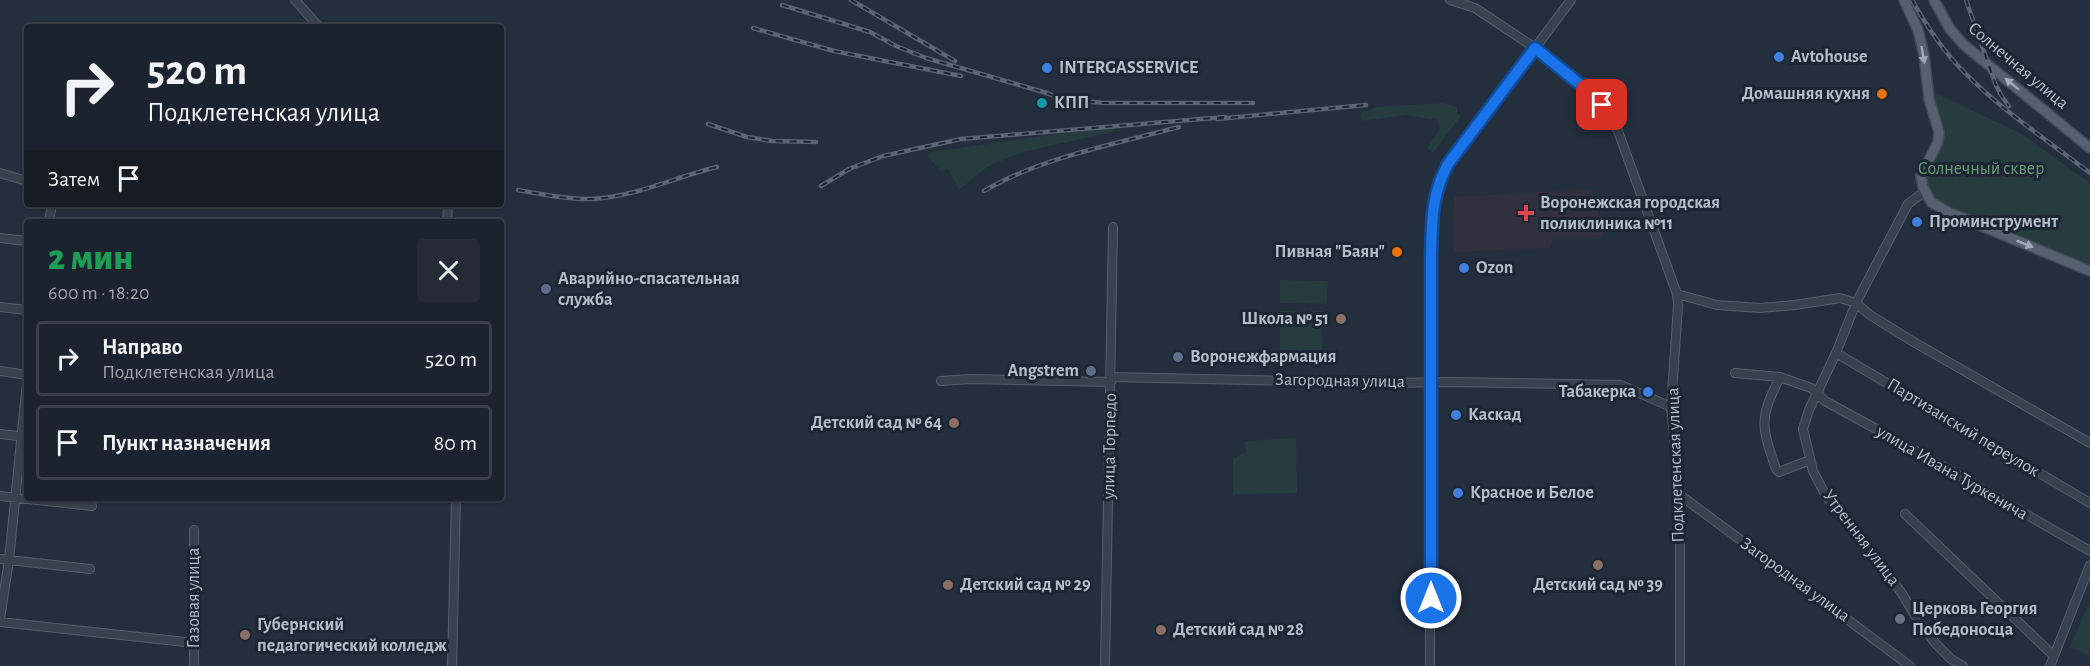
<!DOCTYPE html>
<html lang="ru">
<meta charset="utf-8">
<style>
body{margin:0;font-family:"Alegreya Sans",sans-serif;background:#242b36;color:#f1f3f6;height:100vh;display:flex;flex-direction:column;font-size:22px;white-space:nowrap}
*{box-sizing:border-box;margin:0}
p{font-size:20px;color:#a0a4aa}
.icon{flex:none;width:33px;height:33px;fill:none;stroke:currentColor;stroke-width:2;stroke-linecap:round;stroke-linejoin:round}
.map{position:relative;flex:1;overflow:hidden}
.side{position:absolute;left:24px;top:219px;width:480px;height:282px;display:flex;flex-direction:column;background:#1b232e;border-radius:6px;box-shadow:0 2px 4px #0004,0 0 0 2px #39404a}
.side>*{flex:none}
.guide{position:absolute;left:24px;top:24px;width:480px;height:183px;border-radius:6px;box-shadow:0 2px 4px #0004,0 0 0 2px #39404a;background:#1b232e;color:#f1f3f6;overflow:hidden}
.pin{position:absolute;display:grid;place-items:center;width:51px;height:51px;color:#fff;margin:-26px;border-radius:12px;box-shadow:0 3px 9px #0006}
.me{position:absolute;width:66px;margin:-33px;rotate:0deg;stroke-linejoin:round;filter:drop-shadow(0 0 4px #0008)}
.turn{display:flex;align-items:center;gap:21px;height:126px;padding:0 24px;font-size:27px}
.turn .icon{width:78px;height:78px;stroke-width:2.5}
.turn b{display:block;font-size:42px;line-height:51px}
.then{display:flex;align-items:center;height:57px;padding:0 24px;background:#0003;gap:12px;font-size:22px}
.round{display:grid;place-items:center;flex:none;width:63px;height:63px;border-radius:6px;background:#242b36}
.overview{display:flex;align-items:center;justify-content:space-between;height:102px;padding:0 24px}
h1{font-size:36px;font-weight:800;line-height:45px;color:#1e9e55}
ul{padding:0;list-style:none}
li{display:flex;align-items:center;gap:18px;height:75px;margin:0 12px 9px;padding:0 12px;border:3px solid #39404a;border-radius:6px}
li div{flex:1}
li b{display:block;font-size:22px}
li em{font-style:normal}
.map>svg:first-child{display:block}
.medical{fill:#32303f}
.green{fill:#263c3f}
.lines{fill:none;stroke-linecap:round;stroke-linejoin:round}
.minor-casing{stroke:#565f6c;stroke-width:10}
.major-casing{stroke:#414a57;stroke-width:12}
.minor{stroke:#38414e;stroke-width:8}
.major{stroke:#56606e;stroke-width:9}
.rail-casing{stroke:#5a6575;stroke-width:4.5}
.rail{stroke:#1d2633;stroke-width:2;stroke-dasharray:7;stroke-linecap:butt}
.oneway{fill:#a1aab7}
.route-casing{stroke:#114b97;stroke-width:15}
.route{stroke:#1a73e8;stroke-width:10}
.shop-dot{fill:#3f7fe0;stroke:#1d2633;stroke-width:2}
.food-dot{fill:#e8710a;stroke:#1d2633;stroke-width:2}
.culture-dot{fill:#0f9aa8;stroke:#1d2633;stroke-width:2}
.health-dot{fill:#e0444e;stroke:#1d2633;stroke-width:2}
.service-dot{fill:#5c6f8a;stroke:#1d2633;stroke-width:2}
.education-dot{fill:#8d6e63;stroke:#1d2633;stroke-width:2}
.worship-dot{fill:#6b7280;stroke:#1d2633;stroke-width:2}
.labels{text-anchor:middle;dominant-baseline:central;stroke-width:6;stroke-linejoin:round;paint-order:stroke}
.poi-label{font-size:18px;font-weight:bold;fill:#b4bcc9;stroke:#1d2633;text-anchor:start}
.street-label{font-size:18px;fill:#b4bcc9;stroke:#1d2633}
.park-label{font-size:18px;fill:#6b9a76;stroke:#1d2633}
</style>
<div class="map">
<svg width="2090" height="666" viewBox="0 0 2090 666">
<rect width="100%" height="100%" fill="#242f3e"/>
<!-- medical -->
<path class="medical" d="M1591 189 1604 229 1602 239 1553 238 1550 248 1453 252 1454 197Z"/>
<!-- green -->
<path class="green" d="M1933 92 2022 134 2090 183V267L1951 210C1925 193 1921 187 1933 157 1936 151 1940 145 1939 139 1939 123 1932 109 1933 92Z
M1442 103 1457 107V114L1461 116 1433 153 1427 148 1440 129 1437 120 1407 115 1361 121 1360 113 1377 107Z
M1114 126 1115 131 1019 153 987 167 959 190 948 169 941 172 928 156 932 152Z
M1280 280 1328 281 1327 304 1280 303Z
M1280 311H1322V358H1280Z
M1296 438 1297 493 1233 494V459L1246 452 1245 441Z
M2088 605 2090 606V656L2070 647Z"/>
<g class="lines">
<!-- minor casing -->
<g class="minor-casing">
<path id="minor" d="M295 0 319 27
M1450 0 1475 8 1535 48 1587 90 1602 105 1618 131 1677 294 1678 306 1671 407 1680 495V666
M0 173 27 181
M1924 192 1908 204 1856 303 1836 353 1809 410 1803 429 1813 471 1826 496 1901 592 1916 617 1936 644 1951 659 1963 666
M49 222 52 204
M447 222 448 204
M0 238 27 241
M1677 294 1717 305 1760 308 1795 305 1840 298 1856 303 1870 315 1912 341 2090 443
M0 307 27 310
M1836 353 2090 503
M0 371 27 375
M1735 373 1780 377 1811 388 1825 401 1909 447 2090 551
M1112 377 1388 383 1451 382 1621 385 1671 407
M1780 377C1759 419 1761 425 1776 469L1779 472 1810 460
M941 381 970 379 1111 382
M0 434 27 437
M1680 495 1910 666
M0 496 92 506
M1905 514 2054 656
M194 530V666
M0 559 90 569
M0 619 9 560 27 382
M0 622 195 643
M452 666 456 498
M1105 666 1113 227
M1430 666 1431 257 1435 191 1448 164 1571 0
M2050 666 2090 565"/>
</g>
<!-- major casing -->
<g class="major-casing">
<path id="major" d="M1904 0 1918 30 1924 55 1929 99 1939 132 1938 142 1921 176 1923 187 1931 202 1948 212 2090 271
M1934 0 1950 29 1964 45 2090 148"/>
</g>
<!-- minor -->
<use href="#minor" class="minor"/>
<!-- major -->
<use href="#major" class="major"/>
<!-- rail casing -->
<g class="rail-casing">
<path id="rail" d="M851 0 955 61
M1912 0C1926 25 1943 51 1963 71 2001 110 2047 140 2090 173
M1966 0 1995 83 2001 95 2009 106
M782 5 870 32 896 46 926 58 1047 93 1061 99 1104 103H1253
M753 28 834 51 961 76
M1217 119 1366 105
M708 124 747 137 772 141 816 142
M821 186 849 169 883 156 961 139 1225 117
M518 190C541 194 563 199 587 199 630 199 675 177 717 167
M984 191C1040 158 1115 144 1179 127"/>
</g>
<!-- rail -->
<use href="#rail" class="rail"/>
</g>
<!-- one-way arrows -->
<defs><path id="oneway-solid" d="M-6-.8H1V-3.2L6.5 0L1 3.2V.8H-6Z" transform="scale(1.5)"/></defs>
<g class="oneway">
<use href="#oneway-solid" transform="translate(1923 55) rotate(80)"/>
<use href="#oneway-solid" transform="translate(2012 84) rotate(-141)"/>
<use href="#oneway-solid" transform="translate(2025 244) rotate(22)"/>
</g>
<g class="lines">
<!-- route casing -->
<g class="route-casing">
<path id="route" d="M1431 598V257C1432 222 1431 195 1448 164L1535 48 1587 90 1602 105"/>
</g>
<!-- route -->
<use href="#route" class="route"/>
</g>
<!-- markers -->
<g class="shop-dot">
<circle cx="1779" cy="57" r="6"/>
<circle cx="1047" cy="68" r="6"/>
<circle cx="1917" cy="222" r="6"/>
<circle cx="1464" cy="268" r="6"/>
<circle cx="1648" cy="392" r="6"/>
<circle cx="1456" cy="415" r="6"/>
<circle cx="1458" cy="493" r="6"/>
</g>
<g class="food-dot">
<circle cx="1882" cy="94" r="6"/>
<circle cx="1397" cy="252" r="6"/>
</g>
<circle class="culture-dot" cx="1042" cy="103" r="6"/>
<path class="health-dot" d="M1523 204h6v6h6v6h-6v6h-6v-6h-6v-6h6z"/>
<g class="service-dot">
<circle cx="546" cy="289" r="6"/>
<circle cx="1178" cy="357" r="6"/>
<circle cx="1091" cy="371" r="6"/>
</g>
<g class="education-dot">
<circle cx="1341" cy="319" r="6"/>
<circle cx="954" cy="423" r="6"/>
<circle cx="1598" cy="565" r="6"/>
<circle cx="948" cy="585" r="6"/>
<circle cx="1161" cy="630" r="6"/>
<circle cx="245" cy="635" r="6"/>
</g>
<circle class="worship-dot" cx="1900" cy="619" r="6"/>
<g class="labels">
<!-- poi labels -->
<g class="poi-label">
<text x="1791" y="57">Avtohouse</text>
<text x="1059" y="68">INTERGASSERVICE</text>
<text x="1870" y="94" text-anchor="end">Домашняя кухня</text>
<text x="1054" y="103">КПП</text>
<text x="1540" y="203">Воронежская городская<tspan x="1540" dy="21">поликлиника №11</tspan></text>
<text x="1929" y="222">Проминструмент</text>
<text x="1385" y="252" text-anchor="end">Пивная "Баян"</text>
<text x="1476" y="268">Ozon</text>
<text x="558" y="279">Аварийно-спасательная<tspan x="558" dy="21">служба</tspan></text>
<text x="1329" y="319" text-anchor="end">Школа № 51</text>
<text x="1190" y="357">Воронежфармация</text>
<text x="1079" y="371" text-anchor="end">Angstrem</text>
<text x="1636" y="392" text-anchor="end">Табакерка</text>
<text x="1468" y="415">Каскад</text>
<text x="942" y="423" text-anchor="end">Детский сад № 64</text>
<text x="1470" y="493">Красное и Белое</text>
<text x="960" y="585">Детский сад № 29</text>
<text x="1598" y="585" text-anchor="middle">Детский сад № 39</text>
<text x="1912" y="609">Церковь Георгия<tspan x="1912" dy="21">Победоносца</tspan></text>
<text x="257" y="625">Губернский<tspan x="257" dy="21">педагогический колледж</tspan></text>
<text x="1173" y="630">Детский сад № 28</text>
</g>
<!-- street labels -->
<g class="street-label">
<text transform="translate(2018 66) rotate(40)">Солнечная улица</text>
<text transform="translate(1340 381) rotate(1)">Загородная улица</text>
<text transform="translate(1963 428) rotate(31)">Партизанский переулок</text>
<text transform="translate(1110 446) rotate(-89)">улица Торпедо</text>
<text transform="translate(1676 465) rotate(-92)">Подклетенская улица</text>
<text transform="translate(1952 473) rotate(30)">улица Ивана Туркенича</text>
<text transform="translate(1861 538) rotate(53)">Утренняя улица</text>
<text transform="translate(1795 580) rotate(36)">Загородная улица</text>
<text transform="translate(194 598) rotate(-90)">Газовая улица</text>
</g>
<!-- park labels -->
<g class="park-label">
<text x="1981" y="169">Солнечный сквер</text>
</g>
</g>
</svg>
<div class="pin" style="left:1602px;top:105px;background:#d93025"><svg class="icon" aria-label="arrive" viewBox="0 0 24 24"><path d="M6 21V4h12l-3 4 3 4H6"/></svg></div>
<svg class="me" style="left:1431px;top:598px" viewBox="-20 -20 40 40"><circle r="17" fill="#1a73e8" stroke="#fff" stroke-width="3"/><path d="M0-11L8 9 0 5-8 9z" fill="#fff"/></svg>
<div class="guide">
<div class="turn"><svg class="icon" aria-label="right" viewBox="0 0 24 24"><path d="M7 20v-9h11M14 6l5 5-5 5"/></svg><div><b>520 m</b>Подклетенская улица</div></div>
<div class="then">Затем<svg class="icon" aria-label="arrive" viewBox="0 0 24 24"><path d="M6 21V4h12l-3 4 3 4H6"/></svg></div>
</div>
<section class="side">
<div class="overview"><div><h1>2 мин</h1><p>600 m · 18:20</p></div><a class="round"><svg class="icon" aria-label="close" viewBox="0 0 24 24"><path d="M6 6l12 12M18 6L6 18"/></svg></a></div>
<ul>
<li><svg class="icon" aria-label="right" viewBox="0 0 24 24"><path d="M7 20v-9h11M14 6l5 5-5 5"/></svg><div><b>Направо</b><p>Подклетенская улица</p></div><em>520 m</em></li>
<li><svg class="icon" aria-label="arrive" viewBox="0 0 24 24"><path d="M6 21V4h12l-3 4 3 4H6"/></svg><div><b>Пункт назначения</b></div><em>80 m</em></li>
</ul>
</section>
</div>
